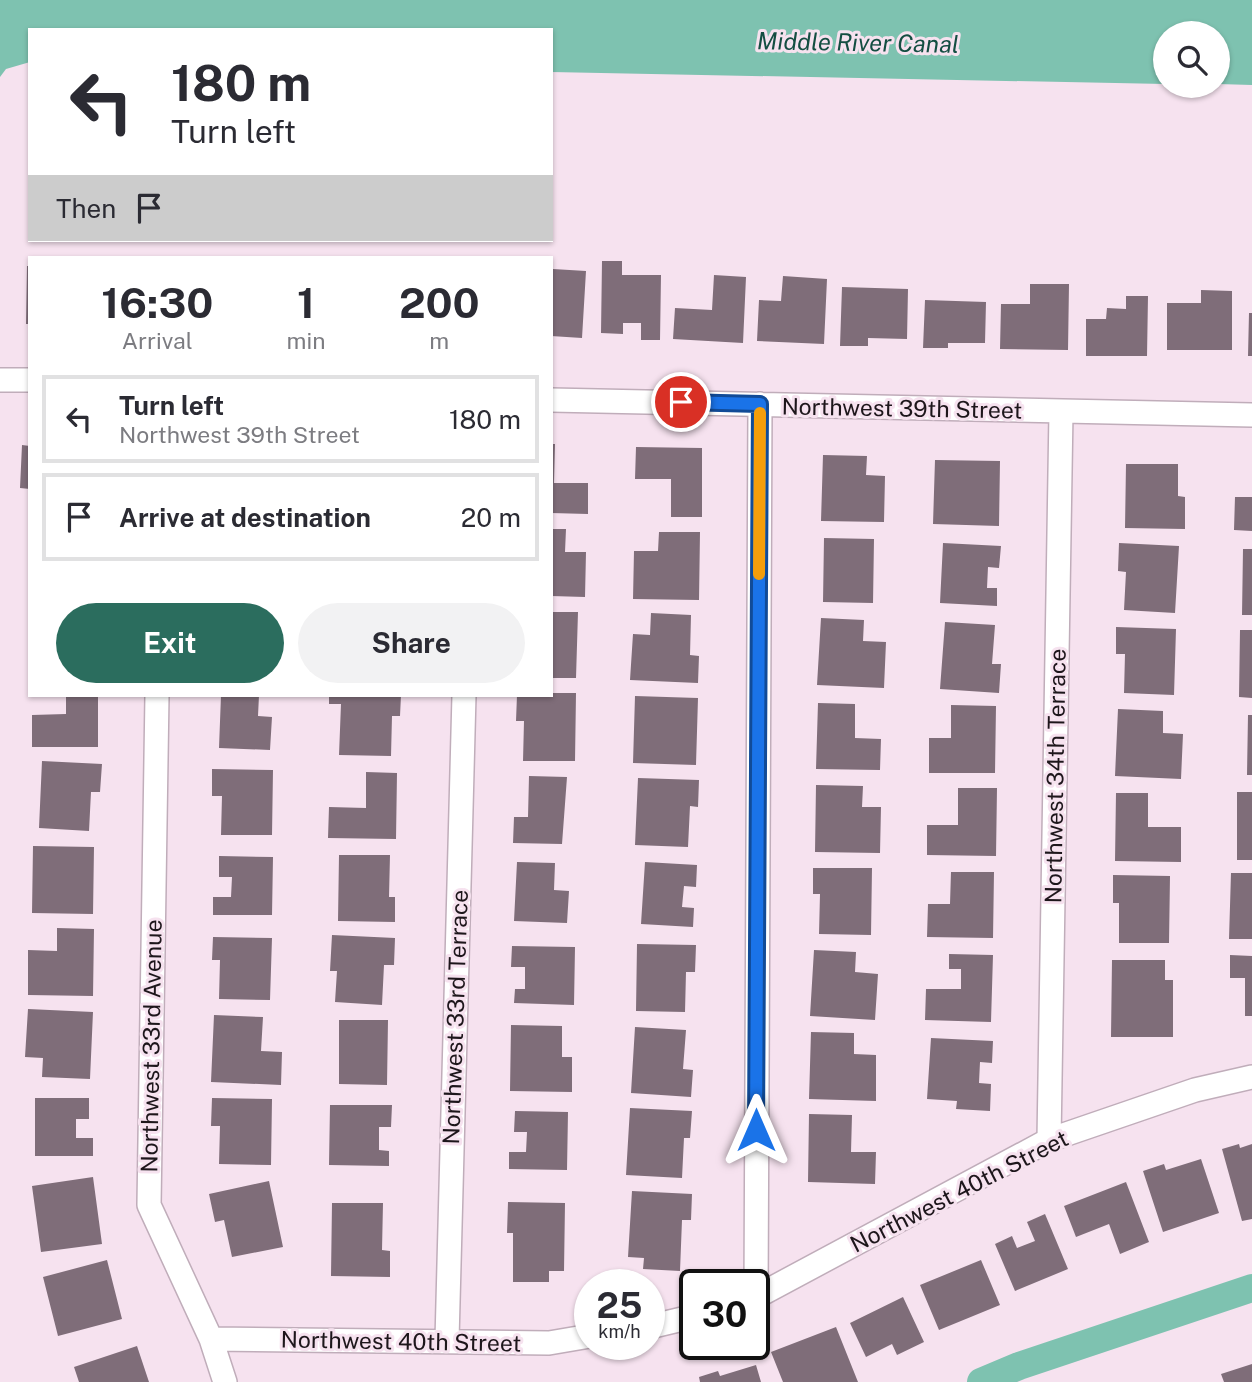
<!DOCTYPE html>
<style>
body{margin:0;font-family:"Public Sans",sans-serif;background:#f2f2f3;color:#2b2b33;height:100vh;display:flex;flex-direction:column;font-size:26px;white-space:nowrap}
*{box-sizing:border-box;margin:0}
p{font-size:23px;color:#7c7c81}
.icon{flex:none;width:38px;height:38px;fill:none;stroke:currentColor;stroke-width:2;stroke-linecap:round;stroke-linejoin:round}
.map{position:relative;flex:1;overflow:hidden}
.sheet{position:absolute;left:28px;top:256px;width:525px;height:441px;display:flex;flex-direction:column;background:#fff;border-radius:0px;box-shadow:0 2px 5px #0004}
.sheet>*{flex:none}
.hud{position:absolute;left:28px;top:28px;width:525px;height:214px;border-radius:0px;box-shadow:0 2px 5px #0004;background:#fff;color:#2b2b33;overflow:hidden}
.buttons{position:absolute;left:1153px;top:21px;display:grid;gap:14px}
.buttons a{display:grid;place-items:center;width:77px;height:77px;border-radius:50%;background:#fff;box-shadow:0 2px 5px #0004;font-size:35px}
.speed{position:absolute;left:574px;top:1269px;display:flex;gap:14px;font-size:35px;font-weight:700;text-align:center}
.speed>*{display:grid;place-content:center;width:91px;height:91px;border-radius:50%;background:#fff;box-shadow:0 2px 5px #0004;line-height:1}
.speed small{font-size:18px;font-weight:400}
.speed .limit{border:4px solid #111;border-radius:10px;background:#fff;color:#111}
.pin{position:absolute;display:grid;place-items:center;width:60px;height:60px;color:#fff;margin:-30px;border:4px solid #fff;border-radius:50%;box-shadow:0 2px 7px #0007}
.me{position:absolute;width:77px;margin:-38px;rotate:0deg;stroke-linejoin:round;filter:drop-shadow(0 0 5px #0008)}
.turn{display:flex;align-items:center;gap:24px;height:147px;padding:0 28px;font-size:32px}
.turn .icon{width:91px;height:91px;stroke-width:2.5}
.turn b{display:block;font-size:49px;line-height:60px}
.then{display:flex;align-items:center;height:66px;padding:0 28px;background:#0003;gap:14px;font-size:26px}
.eta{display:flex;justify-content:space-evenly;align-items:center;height:119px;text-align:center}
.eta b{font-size:42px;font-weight:700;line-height:49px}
.cta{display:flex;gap:14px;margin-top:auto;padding:14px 28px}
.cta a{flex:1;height:80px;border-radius:42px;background:#2b6d5e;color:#fff;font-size:28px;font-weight:700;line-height:80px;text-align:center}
.cta a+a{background:#f2f2f3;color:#2b2b33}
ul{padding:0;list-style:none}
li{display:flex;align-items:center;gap:21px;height:88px;margin:0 14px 10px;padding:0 14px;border:4px solid #e1e1e2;border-radius:0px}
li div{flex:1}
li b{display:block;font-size:26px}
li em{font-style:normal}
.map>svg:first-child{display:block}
.water{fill:#7ec2b0}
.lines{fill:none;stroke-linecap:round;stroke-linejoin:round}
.canal{stroke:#7ec2b0;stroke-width:28}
.building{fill:#7f6d79}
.minor-casing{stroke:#c0adba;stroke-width:26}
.minor{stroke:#fff;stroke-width:23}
.route-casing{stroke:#114b97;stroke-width:18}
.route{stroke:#1a73e8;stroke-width:12}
.slow{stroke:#f59e0b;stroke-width:12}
.labels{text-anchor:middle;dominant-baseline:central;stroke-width:6;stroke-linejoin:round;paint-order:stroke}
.street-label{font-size:23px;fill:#1d161b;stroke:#f6e2ef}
.water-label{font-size:24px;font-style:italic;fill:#144e42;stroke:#f6e2ef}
</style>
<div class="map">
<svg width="1252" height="1382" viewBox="0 0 1252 1382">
<rect width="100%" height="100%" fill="#f6e2ef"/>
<!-- water -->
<path class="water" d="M0 0H1252V85L1218 84V33H1166L1165 84 551 72V30H30V62L6 69 0 77Z"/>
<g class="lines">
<!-- canal -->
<path class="canal" d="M981 1382 1019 1366 1252 1288"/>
</g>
<!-- building -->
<path class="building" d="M602 261H622V275H661L660 340H641V323H623V334L601 333Z
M27 266H30V324H26Z
M553 269 586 271 582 338 551 336Z
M714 275 746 277 743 343 673 339 675 308 712 310Z
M783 276 827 279 824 344 757 341 759 300 781 301Z
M1030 284H1069L1068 350 1000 349 1001 304H1030Z
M842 287 908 289 907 339 868 338V346H840Z
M1201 290 1232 291V350H1167V303H1201Z
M1126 296H1148L1147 356H1086V319H1106L1107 308 1126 309Z
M925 300 986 302 985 343H948V348H923Z
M1249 313H1252V356H1248Z
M551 444H555L554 483H588V514L551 513Z
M22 445 30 446V489L20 488Z
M636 447 702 448V517H671V479H635Z
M823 455 867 456 866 475 885 476 884 522 821 521Z
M935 460 1000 461 999 526 933 524Z
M1126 464H1178V496L1185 497V529L1125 528Z
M1235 497H1252V531L1234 530Z
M551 529H566L565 552H586L585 597 551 596Z
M659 532H700L699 600 633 599 634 551H658Z
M824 538 874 539 873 603 823 602Z
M943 543 1001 546 999 568 988 567 987 588H997V606L940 603Z
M1119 543 1179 546 1175 613 1124 610 1126 572 1118 571Z
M1243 549H1252V615H1242Z
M551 612H578L576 678H551Z
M651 613 691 615 690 655 699 656 698 683 630 680 633 634 650 635Z
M821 618 864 620 863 641 886 642 884 688 817 685Z
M945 622 995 625 992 664H1001L999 693 940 689Z
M1116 627 1176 629 1174 695 1124 693 1125 654H1116Z
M1240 630H1252V698L1239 697Z
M551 693H576L575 761H523L524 721H516L517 695Z
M66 695H98V747H32V715L66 714Z
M221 695H259L258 716 272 717 270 750 219 748Z
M329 695H401L400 716H392L391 756 339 755 341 704H329Z
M635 696 698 698 696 765 633 763Z
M818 703 855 704V738L881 739 880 770 816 769Z
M951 705 996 706 995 773H929V738H951Z
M1118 709 1163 711V733L1183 734 1181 779 1115 776Z
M1248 715H1252V775H1247Z
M42 761 102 764 100 792H91L89 831 39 828Z
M212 769 273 770 272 835H221L222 796H212Z
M366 772 397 773 396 839 328 838 329 807 366 808Z
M529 776 567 777 562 844 513 843 514 817H528Z
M638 778 699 780 698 807 690 806 688 847 635 845Z
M816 785 863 786 862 807H881L880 853 815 852Z
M958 788H997L996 856 927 855V825H958Z
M1237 792H1252V860H1237Z
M1116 793H1148V827H1181V862L1115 861Z
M33 846 94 847 93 914 32 913Z
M339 855H390L389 897H395V922L338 921Z
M219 856 273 857 272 915H213V897H231L232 877H219Z
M517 862 555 863 554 890 569 891 567 923 514 921Z
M645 862 697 865 696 887 684 886 682 907 694 908 693 927 641 924Z
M813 868H872L871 935 819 934 820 894H813Z
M951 872H994L993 938 927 937 928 904H950Z
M1231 873H1252V939H1229Z
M1113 875 1170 876 1169 943H1119V903H1113Z
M57 928 94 929 93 996 28 995V950L57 951Z
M332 935 395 938 394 965H384L382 1005 335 1002 337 971H330Z
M213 937 272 938 270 1000 219 999 220 960H212Z
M637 944 696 945 695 972H686L685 1012 636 1011Z
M512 946 575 947 574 1005 514 1003 515 989H525V967H511Z
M814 950 856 952 855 972 878 974 875 1020 810 1016Z
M949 954 993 955 991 1022 925 1020 926 989H961V969H949Z
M1230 955 1252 956V1016H1245V978H1230Z
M1112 960H1165V980H1173V1037H1111Z
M28 1009 93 1012 90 1079 42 1077 43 1058 25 1057Z
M214 1015 263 1017 261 1051 282 1052 281 1085 211 1082Z
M339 1020H388L387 1085 339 1084Z
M511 1025 562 1026V1057H572V1092L510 1091Z
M635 1027 686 1030 683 1069 693 1070 691 1097 631 1093Z
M811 1032 854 1033V1054L876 1055V1101L809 1099Z
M931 1038 993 1041 992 1063 980 1062 979 1083 991 1084 990 1111 956 1109 957 1101 927 1099Z
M35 1098H89V1119H76V1138H93V1156H35Z
M212 1098 272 1099 271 1165 219 1164 220 1126H211Z
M330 1105H392L391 1127H379V1150L389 1151V1166L329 1165Z
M630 1108 692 1111 690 1138H684L682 1178 626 1175Z
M515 1111 568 1112 567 1170 509 1169V1152H526L527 1132H514Z
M809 1114 852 1115 851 1152H876L875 1184 808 1182Z
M1239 1144 1240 1148 1252 1144V1219L1242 1221 1222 1149Z
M1201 1159 1219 1213 1163 1232 1143 1171 1164 1164 1166 1170Z
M93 1177 102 1244 41 1252 32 1186Z
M269 1181 283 1247 232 1257 224 1220 215 1222 209 1194Z
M1126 1182 1149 1242 1120 1254 1109 1224 1076 1237 1064 1206Z
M632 1191 692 1194 691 1220H682L680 1271 643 1269 644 1258 628 1257Z
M508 1202 565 1203 564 1271H549V1282H513V1233H507Z
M332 1203H383L382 1250 390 1251V1277L331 1276Z
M1045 1214 1068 1269 1015 1291 995 1244 1012 1236 1017 1248 1035 1241 1027 1222Z
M107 1260 122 1319 58 1336 43 1277Z
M981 1260 1000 1305 939 1330 920 1285Z
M903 1297 924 1342 897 1355 892 1344 866 1357 850 1323Z
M836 1327 858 1382H783L771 1352Z
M137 1346 149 1382H79L74 1367Z
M1252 1364V1382H1224L1221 1374Z
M756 1365 761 1382H700L699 1377 718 1371 720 1376Z"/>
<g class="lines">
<!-- minor casing -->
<g class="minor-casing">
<path id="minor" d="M0 380H30
M551 400 1252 415
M157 695 149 1205 211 1339 225 1382
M1049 1140 1061 412
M756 1297 760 404
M754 1298 1049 1140 1195 1090 1252 1077
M649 1327 695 1316
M211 1339 549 1343 590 1336
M447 1340 464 695"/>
</g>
<!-- minor -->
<use href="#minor" class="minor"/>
</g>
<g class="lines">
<!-- route casing -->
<g class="route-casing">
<path id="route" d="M681 402 760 404 756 1130"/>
</g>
<!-- route -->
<use href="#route" class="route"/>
<!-- slow -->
<path class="slow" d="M759 574 760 413"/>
</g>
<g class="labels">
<!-- street labels -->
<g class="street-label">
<text transform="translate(902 408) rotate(1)">Northwest 39th Street</text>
<text transform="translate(1055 776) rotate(-89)">Northwest 34th Terrace</text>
<text transform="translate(455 1017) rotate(-88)">Northwest 33rd Terrace</text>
<text transform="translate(151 1046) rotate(-89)">Northwest 33rd Avenue</text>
<text transform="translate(959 1191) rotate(-27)">Northwest 40th Street</text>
<text transform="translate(401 1341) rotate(1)">Northwest 40th Street</text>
</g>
<!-- water labels -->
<g class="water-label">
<text transform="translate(858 42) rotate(1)">Middle River Canal</text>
</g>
</g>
</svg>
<div class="buttons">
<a><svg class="icon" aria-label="search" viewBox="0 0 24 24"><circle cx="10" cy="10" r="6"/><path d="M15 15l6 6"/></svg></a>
</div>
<div class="speed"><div>25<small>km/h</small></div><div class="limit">30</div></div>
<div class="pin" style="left:681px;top:402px;background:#d93025"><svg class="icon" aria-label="arrive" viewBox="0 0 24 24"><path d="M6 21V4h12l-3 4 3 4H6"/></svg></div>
<svg class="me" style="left:756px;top:1130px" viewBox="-20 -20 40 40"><path d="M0-17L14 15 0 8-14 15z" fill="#1a73e8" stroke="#fff" stroke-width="4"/></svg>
<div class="hud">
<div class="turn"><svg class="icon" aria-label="left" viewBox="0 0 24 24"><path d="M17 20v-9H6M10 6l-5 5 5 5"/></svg><div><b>180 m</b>Turn left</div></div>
<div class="then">Then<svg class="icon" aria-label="arrive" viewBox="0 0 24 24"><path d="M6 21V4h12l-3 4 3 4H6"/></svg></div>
</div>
<section class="sheet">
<div class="eta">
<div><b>16:30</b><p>Arrival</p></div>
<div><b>1</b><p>min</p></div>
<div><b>200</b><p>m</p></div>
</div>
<ul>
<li><svg class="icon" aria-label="left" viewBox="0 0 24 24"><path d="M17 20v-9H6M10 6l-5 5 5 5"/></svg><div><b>Turn left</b><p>Northwest 39th Street</p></div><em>180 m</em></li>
<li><svg class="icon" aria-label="arrive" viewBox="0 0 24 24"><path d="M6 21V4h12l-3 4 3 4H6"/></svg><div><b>Arrive at destination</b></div><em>20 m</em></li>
</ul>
<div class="cta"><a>Exit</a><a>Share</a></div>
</section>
</div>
